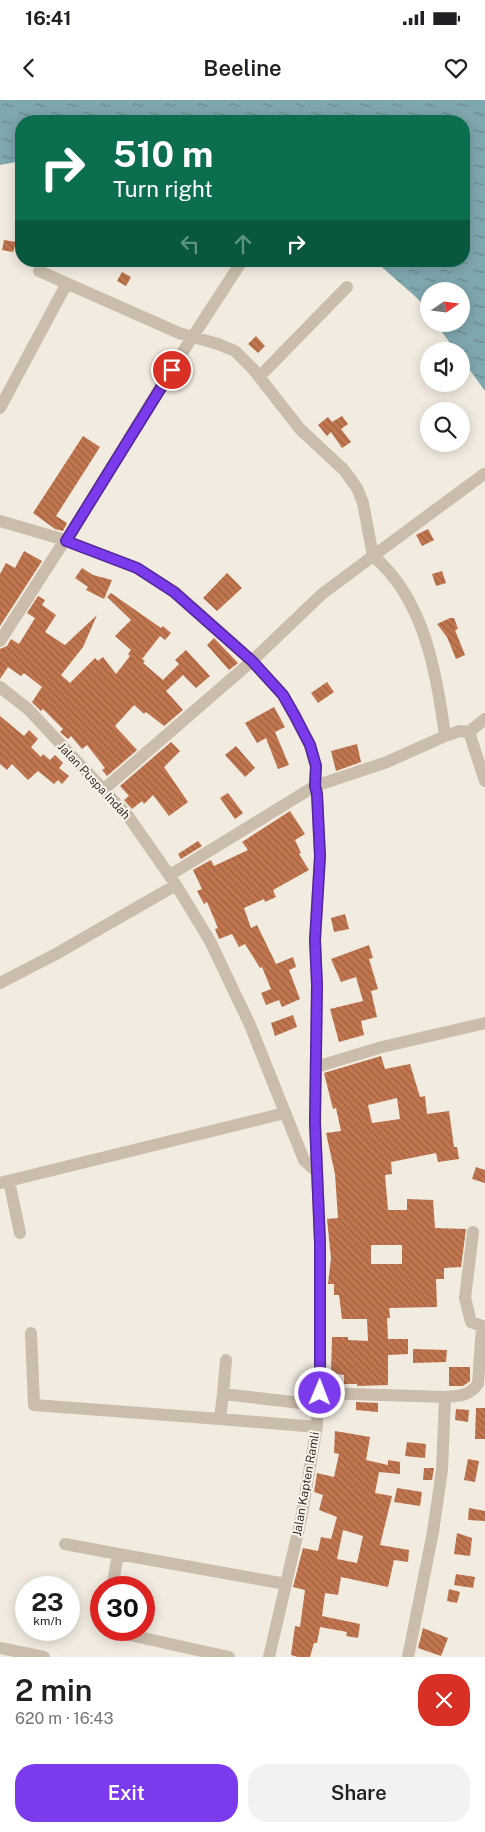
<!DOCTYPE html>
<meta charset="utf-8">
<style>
body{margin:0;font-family:"Public Sans",sans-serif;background:#f2f2f2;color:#202124;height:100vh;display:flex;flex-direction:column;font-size:19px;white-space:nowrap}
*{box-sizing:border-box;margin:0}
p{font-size:16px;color:#757577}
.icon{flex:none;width:28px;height:28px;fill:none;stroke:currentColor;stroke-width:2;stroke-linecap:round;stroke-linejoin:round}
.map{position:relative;height:1557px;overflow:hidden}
.details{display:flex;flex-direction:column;background:#fff;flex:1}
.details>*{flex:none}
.banner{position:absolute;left:15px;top:15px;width:455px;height:152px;border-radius:20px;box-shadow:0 2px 12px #0003;background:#0b6e4f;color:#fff;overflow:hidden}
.needle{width:32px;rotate:76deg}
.buttons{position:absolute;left:420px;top:182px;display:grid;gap:10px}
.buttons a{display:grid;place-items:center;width:50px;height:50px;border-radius:50%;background:#fff;box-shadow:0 2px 12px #0003;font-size:25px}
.speed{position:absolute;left:15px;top:1476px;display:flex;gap:10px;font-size:25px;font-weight:700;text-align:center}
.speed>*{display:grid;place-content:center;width:65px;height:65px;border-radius:50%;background:#fff;box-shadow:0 2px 12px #0003;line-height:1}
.speed small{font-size:12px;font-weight:400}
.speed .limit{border:8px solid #d22;background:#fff;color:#111}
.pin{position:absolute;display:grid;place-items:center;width:42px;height:42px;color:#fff;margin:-21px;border:2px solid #fff;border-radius:50%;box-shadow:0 1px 5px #0007}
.me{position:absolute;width:55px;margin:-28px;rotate:1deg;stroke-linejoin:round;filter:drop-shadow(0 0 4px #0008)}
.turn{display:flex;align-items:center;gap:18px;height:105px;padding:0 15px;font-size:22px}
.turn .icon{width:65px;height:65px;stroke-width:2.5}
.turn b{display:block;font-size:35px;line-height:42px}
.lanes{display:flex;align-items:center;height:48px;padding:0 15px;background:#0003;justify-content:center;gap:25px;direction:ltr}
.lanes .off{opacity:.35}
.round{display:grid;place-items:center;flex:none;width:52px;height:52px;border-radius:20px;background:#f2f2f2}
.head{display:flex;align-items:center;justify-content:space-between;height:85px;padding:0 15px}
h1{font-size:30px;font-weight:600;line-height:38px}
.button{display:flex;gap:10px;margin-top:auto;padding:10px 15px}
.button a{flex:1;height:58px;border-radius:20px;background:#7c3aed;color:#fff;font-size:20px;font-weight:600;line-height:58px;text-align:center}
.button a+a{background:#f2f2f2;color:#202124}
.status{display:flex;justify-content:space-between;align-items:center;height:35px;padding:0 25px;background:#fff;direction:ltr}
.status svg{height:14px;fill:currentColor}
header{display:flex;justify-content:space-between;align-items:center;height:65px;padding:0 15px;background:#fff;font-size:22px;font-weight:600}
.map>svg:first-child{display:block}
.water{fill:url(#water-ripples)}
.building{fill:url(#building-back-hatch);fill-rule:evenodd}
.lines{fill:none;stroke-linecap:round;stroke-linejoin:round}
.minor{stroke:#cabdac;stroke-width:12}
.route-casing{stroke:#51269a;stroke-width:12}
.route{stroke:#7c3aed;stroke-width:9}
.labels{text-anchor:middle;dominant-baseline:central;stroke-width:4;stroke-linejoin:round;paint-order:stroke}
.street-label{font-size:12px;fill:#38302a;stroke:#faf5ec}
</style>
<div class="status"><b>16:41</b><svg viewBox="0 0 49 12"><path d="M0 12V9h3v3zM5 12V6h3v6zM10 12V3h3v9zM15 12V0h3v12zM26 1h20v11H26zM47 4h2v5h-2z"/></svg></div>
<header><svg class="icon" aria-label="back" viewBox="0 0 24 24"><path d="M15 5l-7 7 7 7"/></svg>Beeline<svg class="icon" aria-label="heart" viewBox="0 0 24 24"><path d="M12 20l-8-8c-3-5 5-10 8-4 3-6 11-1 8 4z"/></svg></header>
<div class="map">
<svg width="485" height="1557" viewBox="0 0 485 1557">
<defs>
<pattern id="water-ripples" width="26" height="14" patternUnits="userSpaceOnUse" patternTransform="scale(1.25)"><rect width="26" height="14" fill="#7fa7ae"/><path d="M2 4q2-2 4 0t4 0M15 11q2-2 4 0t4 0" fill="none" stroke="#69888e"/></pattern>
<pattern id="building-back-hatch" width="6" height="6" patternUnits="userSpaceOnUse" patternTransform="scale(1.25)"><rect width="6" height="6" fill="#c1764f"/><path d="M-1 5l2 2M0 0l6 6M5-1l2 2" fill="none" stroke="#9e6142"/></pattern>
</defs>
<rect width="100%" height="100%" fill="#f2ebe0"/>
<!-- water -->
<path class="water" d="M0 0H485V291L461 258V251H456L436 224H461V191H429V213L418 199 375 161H464V21H21V61L0 65Z"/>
<!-- building -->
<path class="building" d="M4 140 16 142 13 152 2 150Z
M122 172 131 177 126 186 117 181Z
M256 236 265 246 258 253 248 244Z
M342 316 348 324 341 329 351 342 342 348 331 332 327 336 318 325 328 317 332 322Z
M83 336 100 347 56 416 67 423 63 431 55 429 33 413Z
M428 429 434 440 422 446 416 435Z
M24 451 42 461 0 526V474L6 463 15 468Z
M82 468 93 475 112 480 104 499 86 490 88 487 75 478Z
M442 471 446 483 436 486 432 474Z
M227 473 242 488 217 511 203 498Z
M111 493 161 528 163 526 171 533 165 540 160 536 142 559 145 561 143 563 163 580 179 564 175 560 186 550 210 576 196 588 183 575 166 591 183 610 164 626 146 612 144 614 134 605 115 626 137 650 107 676 102 670 105 668 87 645 82 649 71 636 68 639 60 632 63 629 43 609 41 611 32 602 42 587 24 573 21 576 8 567 0 579V549L7 546 11 539 19 544 35 518 27 513 38 496 45 500 42 505 56 515 45 532 65 545 97 515 83 547 61 575 70 583 95 558 98 561 103 557 116 574 130 556 128 554 131 550 115 536 131 520 107 497Z
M450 518H454L458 529 455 530 465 555 456 559 447 537 437 524Z
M214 538 238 563 229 570 207 545Z
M327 582 334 592 318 603 311 593Z
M274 607 285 627 275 632 289 665 278 669 266 638 257 643 245 623Z
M0 616 24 636 29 630 38 639 31 647 41 657 43 654 50 660 55 655 63 663 59 668 69 676 62 684 58 680 54 684 38 671 28 680 12 664 7 670 0 664Z
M171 642 180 651 164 667 188 702 169 716 153 695 144 704 142 701 132 709 124 700 129 696 120 686Z
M357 644 361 662 336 671 331 651Z
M236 646 255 668 245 677 225 655Z
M228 693 243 713 235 719 220 698Z
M290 711 305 734 295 740 301 753 299 754 309 770 273 790 276 797 265 802 264 799 244 808 251 828 257 825 276 864 293 857 296 867 289 870 300 899 282 907 279 900 266 905 261 893 271 889 262 867 260 868 245 844 239 847 232 834 219 839 215 829 218 828 207 802 204 804 197 791 202 789 193 770 211 760 214 766 248 750 242 742Z
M198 741 202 746 181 759 178 754Z
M345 814 349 829 334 832 331 818Z
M369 845 373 858 369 859 378 889 371 891 377 917 361 921 364 935 339 942 330 909 363 901 356 877 341 882 331 859Z
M293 915 297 927 275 936 271 923Z
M381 956 385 969 410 964 420 997 425 996 427 1014 449 1011 454 1047H457L459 1059 438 1062 436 1053 391 1062 392 1074 385 1075 388 1110H407V1099L433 1100 435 1128 466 1129 461 1167 444 1168V1179H436L437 1207 389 1208 390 1218H387L388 1239H408V1254L388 1255V1285L357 1286V1284H344V1275L331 1273 332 1237H348V1240L368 1241 367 1219H342L339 1195H334V1184H328L331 1158 327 1119 338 1118 335 1074 326 1033 341 1031 336 1008 333 1009 324 973ZM397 998 400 1019 372 1023 368 1005ZM371 1145H402V1164H371Z
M476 1067 485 1070V1083L472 1079Z
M413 1249 447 1250 446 1262 413 1263Z
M449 1267H470V1281L463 1286H449Z
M356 1302 378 1303V1312L356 1310Z
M476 1308H485V1339H475Z
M456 1309 469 1310 468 1322 455 1320Z
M335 1331 370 1337 366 1360 388 1365V1360L400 1362V1374L379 1372 375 1393 392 1396 380 1445 409 1450 408 1462 394 1460 388 1487 341 1477 338 1495 325 1493 322 1516 360 1524 358 1538 346 1536 347 1532 320 1527 317 1543H314L310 1557H298L291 1555 295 1526 300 1527 305 1490 293 1487 303 1448 318 1451 321 1437 331 1439 337 1417 319 1410 323 1395 314 1392 317 1373 334 1377 339 1354 334 1353ZM343 1430 363 1436 357 1463 337 1459Z
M407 1342 426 1344 425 1358 405 1356Z
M468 1359 479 1361 475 1382 464 1380Z
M424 1368H434L432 1380H423Z
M397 1388 422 1392 420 1406 394 1402Z
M469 1408 485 1411V1421L468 1420Z
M457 1433 472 1438 470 1456 454 1454Z
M456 1474 475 1477 473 1488 454 1485Z
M449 1489 460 1492 457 1503 447 1501Z
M423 1528 448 1538 441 1556 418 1548Z"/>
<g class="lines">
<!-- minor -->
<path class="minor" d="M39 171 179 233 218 244 235 251 253 269 300 329 344 370 357 388 363 403 373 456 322 494 252 561 103 690
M259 277 347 187
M0 308 66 185
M0 421 65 440 137 468 175 492 202 516 252 561 283 595 310 645 316 666 315 686 317 694 320 756 315 840 317 885 315 1022 320 1143V1293L316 1332 301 1419 269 1557
M66 441 171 270 242 161
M0 541 65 440
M0 587 28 609 128 716 174 782
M469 632 485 619
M445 636 460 631 469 632 485 681
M170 775 315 686 387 662 445 636C437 574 424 498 373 456L484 374
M0 883 56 854 176 785 210 841 250 925 304 1060 317 1072
M316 967 382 947 485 923
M9 1081 20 1133
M0 1083 285 1013
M31 1233 34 1305 220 1319
M320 1293 445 1297C459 1296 469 1296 478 1284L482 1226 471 1222 465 1198 473 1132
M223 1294 226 1260
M317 1327 220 1319 223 1294 318 1305
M65 1444 118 1454 112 1488
M118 1454 286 1484
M107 1530 229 1557
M0 1548 44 1557
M408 1557 433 1432 442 1370 445 1297"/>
</g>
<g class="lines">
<!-- route casing -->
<g class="route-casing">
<path id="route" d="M172 270 66 441 137 468 174 492 252 561 283 595 295 616 310 645 316 666 315 686 317 694 320 756 315 840 317 885 315 1022 320 1143V1293"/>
</g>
<!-- route -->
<use href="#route" class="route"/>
</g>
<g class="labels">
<!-- street labels -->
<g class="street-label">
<text transform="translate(94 681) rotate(47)">Jalan Puspa Indah</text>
<text transform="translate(306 1384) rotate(-80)">Jalan Kapten Ramli</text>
</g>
</g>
</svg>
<div class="buttons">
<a><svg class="needle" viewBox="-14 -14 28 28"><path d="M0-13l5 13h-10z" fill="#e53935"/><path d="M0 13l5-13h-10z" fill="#757577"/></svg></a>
<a><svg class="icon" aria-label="sound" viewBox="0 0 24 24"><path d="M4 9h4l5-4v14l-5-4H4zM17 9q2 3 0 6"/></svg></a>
<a><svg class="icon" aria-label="search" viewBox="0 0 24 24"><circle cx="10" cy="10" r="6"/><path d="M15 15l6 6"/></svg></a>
</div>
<div class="speed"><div>23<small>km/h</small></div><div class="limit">30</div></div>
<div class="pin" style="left:172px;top:270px;background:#d93025"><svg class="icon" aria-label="arrive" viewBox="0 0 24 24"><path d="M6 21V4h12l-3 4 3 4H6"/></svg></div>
<svg class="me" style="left:320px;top:1293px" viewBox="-20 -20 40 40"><circle r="17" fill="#7c3aed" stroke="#fff" stroke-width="3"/><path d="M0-11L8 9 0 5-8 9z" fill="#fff"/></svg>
<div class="banner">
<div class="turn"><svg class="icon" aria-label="right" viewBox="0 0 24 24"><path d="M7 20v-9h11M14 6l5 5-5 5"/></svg><div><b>510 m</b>Turn right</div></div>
<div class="lanes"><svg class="icon off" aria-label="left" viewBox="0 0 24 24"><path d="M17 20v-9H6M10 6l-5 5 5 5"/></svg><svg class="icon off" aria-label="ahead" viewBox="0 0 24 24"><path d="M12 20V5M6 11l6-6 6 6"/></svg><svg class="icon" aria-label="right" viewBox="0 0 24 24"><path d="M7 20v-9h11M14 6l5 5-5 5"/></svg></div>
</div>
</div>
<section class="details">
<div class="head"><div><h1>2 min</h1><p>620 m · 16:43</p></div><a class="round" style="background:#d93025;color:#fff"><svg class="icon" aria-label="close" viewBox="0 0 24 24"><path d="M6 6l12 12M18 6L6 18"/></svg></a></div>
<div class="button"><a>Exit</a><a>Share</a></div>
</section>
